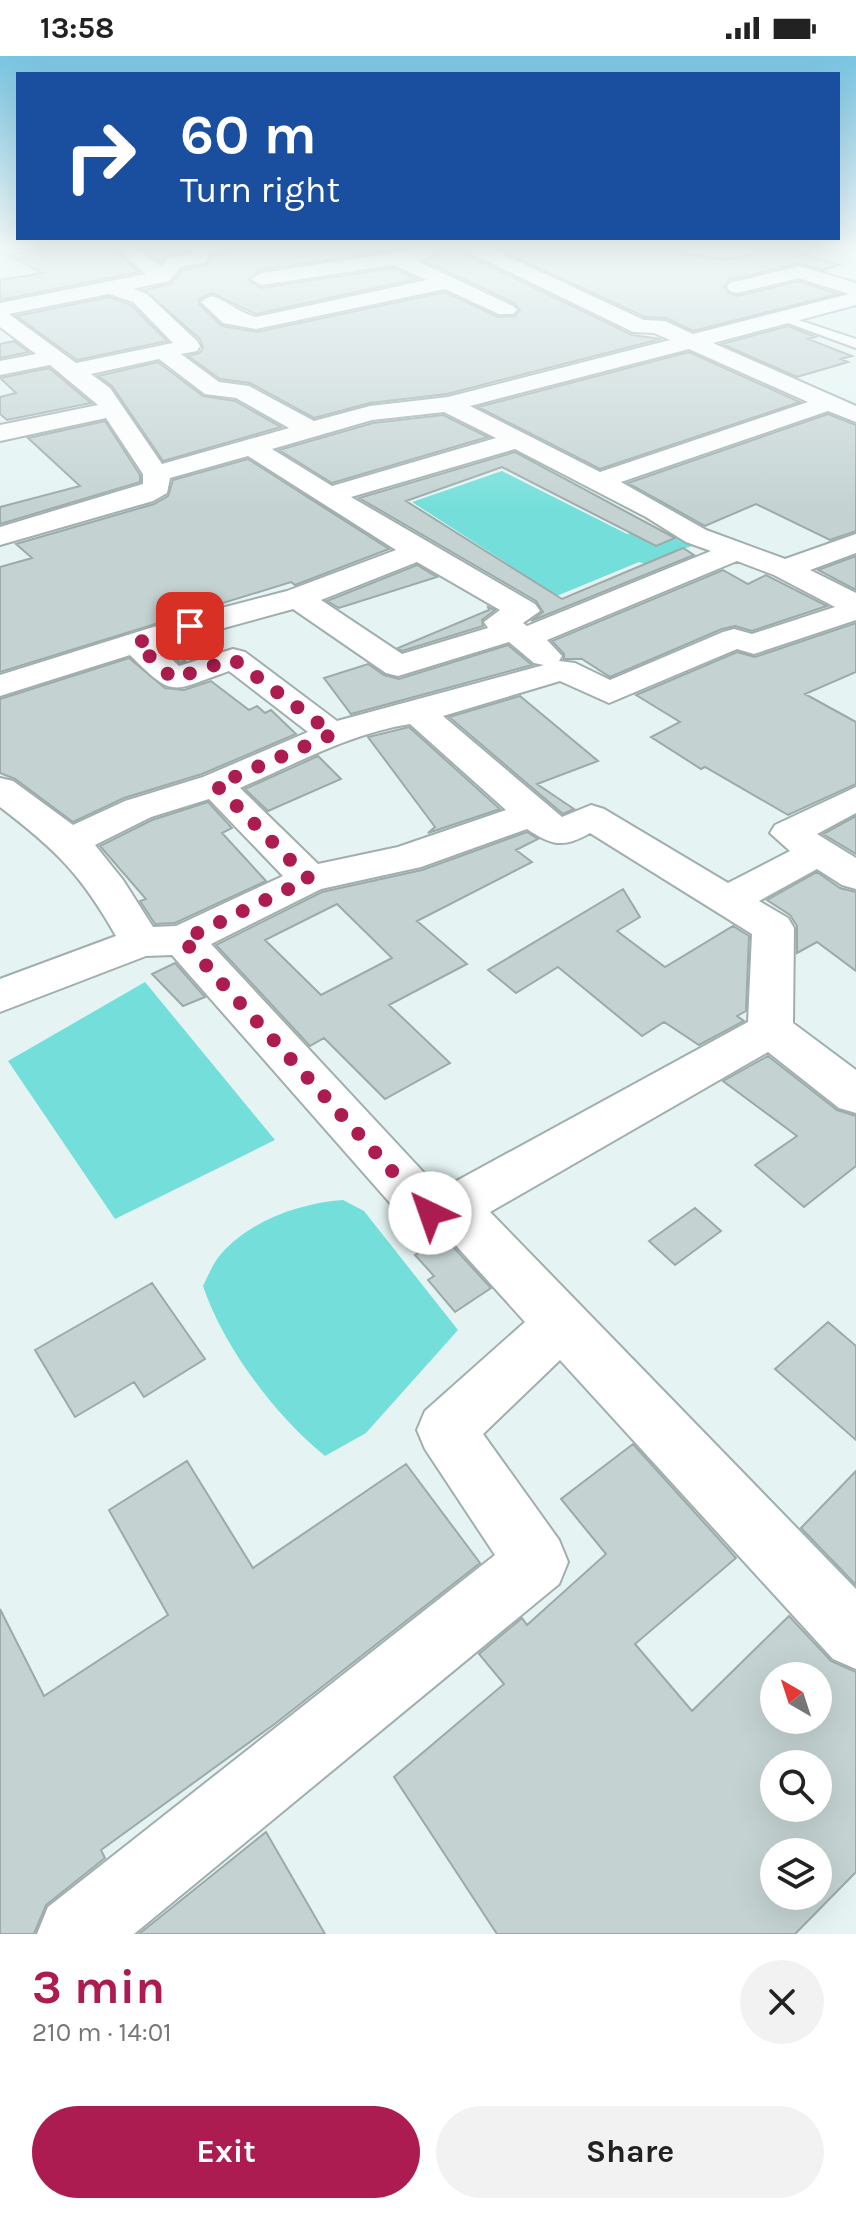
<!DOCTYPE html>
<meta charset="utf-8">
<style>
body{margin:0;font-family:Karla,sans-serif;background:#f2f2f2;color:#222;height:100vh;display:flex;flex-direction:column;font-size:30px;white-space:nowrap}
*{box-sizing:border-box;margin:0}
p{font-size:26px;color:#767676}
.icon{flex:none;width:44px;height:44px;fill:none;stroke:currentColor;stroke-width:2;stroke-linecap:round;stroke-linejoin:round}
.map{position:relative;height:1878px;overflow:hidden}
.details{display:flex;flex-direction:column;background:#fff;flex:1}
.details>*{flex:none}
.top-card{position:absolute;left:16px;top:16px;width:824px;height:168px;border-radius:0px;box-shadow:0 8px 32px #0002;background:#1a4fa0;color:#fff;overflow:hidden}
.needle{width:52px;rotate:321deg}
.fabs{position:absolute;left:760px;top:1606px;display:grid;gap:16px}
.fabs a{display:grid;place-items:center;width:72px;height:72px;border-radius:50%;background:#fff;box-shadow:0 8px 32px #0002;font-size:40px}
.pin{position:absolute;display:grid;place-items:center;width:68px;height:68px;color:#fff;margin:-34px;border-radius:16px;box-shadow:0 4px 12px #0006}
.me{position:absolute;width:88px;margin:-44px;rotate:318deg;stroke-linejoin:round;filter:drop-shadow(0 0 6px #0008)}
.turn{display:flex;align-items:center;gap:28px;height:168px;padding:0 32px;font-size:36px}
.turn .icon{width:104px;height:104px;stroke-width:2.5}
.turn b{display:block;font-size:56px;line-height:68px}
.round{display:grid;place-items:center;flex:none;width:84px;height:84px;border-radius:42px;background:#f2f2f2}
.headline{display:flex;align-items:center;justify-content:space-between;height:136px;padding:0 32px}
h1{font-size:48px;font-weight:700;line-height:60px;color:#ad1c50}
.button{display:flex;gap:16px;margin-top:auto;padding:16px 32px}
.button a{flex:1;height:92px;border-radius:48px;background:#ad1c50;color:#fff;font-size:32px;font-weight:700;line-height:92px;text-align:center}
.button a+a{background:#f2f2f2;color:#222}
.status{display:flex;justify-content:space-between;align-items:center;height:56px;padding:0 40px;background:#fff;direction:ltr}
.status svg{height:22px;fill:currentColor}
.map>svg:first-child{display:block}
.water{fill:#74dfda}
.building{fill:#c4d3d2;stroke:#9caaa9;stroke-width:2;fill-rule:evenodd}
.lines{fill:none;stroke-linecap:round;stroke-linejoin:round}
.lane-casing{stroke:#a0afad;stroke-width:4}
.street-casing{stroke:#a0afad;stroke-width:4}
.lane{fill:#fff;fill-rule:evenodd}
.street{fill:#fff;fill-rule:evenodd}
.route{stroke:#ad1c50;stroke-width:14;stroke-dasharray:0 25.2}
</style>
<div class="status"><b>13:58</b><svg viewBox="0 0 49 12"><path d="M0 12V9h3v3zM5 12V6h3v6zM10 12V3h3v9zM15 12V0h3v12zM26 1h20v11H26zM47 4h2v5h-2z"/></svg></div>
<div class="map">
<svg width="856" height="1878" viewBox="0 0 856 1878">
<rect width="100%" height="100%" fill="#e5f4f3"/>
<!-- water -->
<path class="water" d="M502 415 627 478 639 475 653 482 670 477 692 490 645 508 639 506 547 544 495 514 508 508 412 446Z
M145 926 275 1084 115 1163 8 1005Z
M343 1144 364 1155 458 1274 366 1377 325 1400C276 1361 223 1290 203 1230 208 1220 213 1207 221 1198 251 1164 300 1147 343 1144Z"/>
<!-- building -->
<path class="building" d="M58 190H111L139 216 0 244V224L42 217 8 199Z
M139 190H194L189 195 166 200 161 206Z
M230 190H420L259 214 248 224 261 232 393 212 417 223 256 258 212 237 199 243V248L222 270 257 276 445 236 498 261 515 260 520 254 514 247 425 205 438 199 427 190H461L465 198 632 279 661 283 447 338 370 347 314 362 250 327 220 323 188 300 200 297 203 292 200 283 144 234 170 228 183 214 206 209 213 200 228 195Z
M491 190H676L680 197 722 204 745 202 763 190H778L839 209 823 214 799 207 729 224 724 231 728 237 738 240 799 225 838 238 693 275 666 262 645 261Z
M109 241 131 249 167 285 77 304 16 260Z
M788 270 816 281 808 283 852 300 841 303 848 306 797 321 722 288Z
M14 285 29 296 0 302V288Z
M689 296 800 346 600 413 478 351Z
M158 306 203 340 235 345 281 371 163 405 112 330 98 320Z
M49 312 91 347 7 364 0 358V341L16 337 0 322Z
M828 358 856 369V475L830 484 756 448 705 470 628 427Z
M443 359 488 381 332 427 279 394 373 367Z
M105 365 140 419V426L0 468V451L80 430 28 382Z
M515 396 675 482 656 490 502 411 406 445 562 543 683 492 694 499 531 565 543 556 536 545 359 442Z
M248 403 389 493 295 529 291 526 0 616V511L32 502 16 488 154 448 168 440 173 424Z
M856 500V534L818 514Z
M417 509 437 521 339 552 327 545Z
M723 514 748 528 766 519 827 550 752 575 735 570 722 573 610 621 582 603H564V598L552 585Z
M488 551 495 554 482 564 483 570 402 595 398 592 489 554Z
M856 567V616L805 638 856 666V728L788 759 705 711 701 713 651 681 680 666 636 639 737 596 755 601Z
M206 581 199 583 209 594 182 602 185 605 180 607 164 591Z
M508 589 532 609 351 658 324 622 368 608 384 619 399 623Z
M129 602 165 632 184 634 211 625 249 654 257 650 265 657 271 654 296 678 202 718 124 742 73 766 15 723 0 717V643Z
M520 640 598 705 537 728 574 753 563 758 449 661Z
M409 671 500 753 428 777 435 771 368 681Z
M318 700 341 723 268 755 245 733Z
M208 746 232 772 222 777 266 825 175 867 155 868 140 845 146 843 100 790 152 764Z
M856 760V798L823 778Z
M527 776 538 783 516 794 532 806 417 865 467 908 389 949 450 1007 385 1043 324 982 310 990 216 889 322 836 422 814ZM337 848 392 902 321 939 265 884Z
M817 816 840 832 856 836V915L817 886 797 897V870L790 859 767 844Z
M623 833 640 861 617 875 665 911 733 870 749 880 746 955 737 960 744 965 699 989 664 966 642 980 558 911 516 937 488 914Z
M175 907 205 941 183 950 152 918Z
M768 1000 837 1054 856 1060V1110L804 1151 755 1109 797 1080 723 1025Z
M695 1152 721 1175 675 1209 649 1185Z
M444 1181 491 1232 455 1256 428 1224 434 1220 415 1199Z
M152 1227 205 1303 144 1341 134 1326 75 1361 35 1294Z
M828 1266 856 1290V1384L775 1313Z
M633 1388 736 1502 635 1588 692 1655 789 1560 831 1605 856 1616V1816L795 1878H497L394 1721 504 1628 479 1598 522 1562 527 1569 606 1498 561 1443ZM774 1620H818V1664H774ZM774 1708H818V1752H774ZM774 1796H818V1840H774Z
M187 1405 253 1512 406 1408 480 1507 276 1667 101 1794 105 1802 46 1849 34 1878H0V1553L44 1640 168 1559 109 1454Z
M856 1415V1529L801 1472Z
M266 1776 325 1878H139Z"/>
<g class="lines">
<!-- lane casing -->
<g class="lane-casing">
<path id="lane" d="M777 257 856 283V292L777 263Z"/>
</g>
<!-- street casing -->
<g class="street-casing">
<path id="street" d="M114 190H134L161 210 167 203 191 198 197 190H227L225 194 211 197 205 206 181 211 169 225 133 233 147 238 197 285 200 290 197 295 181 298 219 326 249 330 314 365 370 350 448 341 670 284 654 277 633 276 466 195 464 190H485L644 264 665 265 693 278 849 238 799 222 737 237 730 235 727 231 730 227 800 210 856 227V249L713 287 856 350V366L828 355 621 426 706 474 785 503 856 478V497L810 514 856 537V564L754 598 737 593 609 647 560 625 443 660 562 761 591 749 604 753 728 827 790 795 770 777 775 769 856 731V757L817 778 856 802V833L842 829 817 813 759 845 788 862 794 872 793 967 856 1014V1057L839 1052 768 996 490 1156 856 1533V1613L833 1603 560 1304 483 1378 559 1484 568 1506 559 1528 134 1878H37L48 1851 495 1499 425 1393 417 1374 425 1355 525 1266 443 1175 430 1178 412 1172 172 899 146 900 0 956V923L116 880C81 818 56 794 0 751V722L13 725 73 769 125 745 203 721 308 676 229 615C171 635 175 644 130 599L0 640V619L179 563 287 535 396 494 248 400 170 422 167 437 153 445 0 489V471L143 428V418L106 362 0 385V369L98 349 50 309 0 319V305L36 298 0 271V247L146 218ZM109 238 133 246 173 287 76 307 9 258ZM689 293 808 346 600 416 470 350ZM159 303 205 338 236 342 289 372 162 408 110 332 91 318ZM444 356 496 382 332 430 272 393 372 364ZM515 393 646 461 686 486 711 495 527 570 523 567 540 555 535 548 351 441ZM737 505 774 519 835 551 752 578 734 573 723 576 610 624 575 607 559 605 562 600 547 584ZM417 506 500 554 484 566 488 572 402 598 321 544ZM293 553 386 617 398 620 509 586 534 607 544 609 337 665 245 596 233 593 179 610 158 590ZM410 668 506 754 398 791 318 808 240 732C295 708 351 677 410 668ZM209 743 283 820 176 870 153 871 123 824 95 789 151 761ZM527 773C552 790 564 792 590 777L752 878 748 966 440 1134 211 888 321 833 421 811Z
M679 190H760C743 207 703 201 681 194Z
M425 192 435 198 417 205 513 250 517 254 513 258H499L445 233 256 273 223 267 201 246 211 240C228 244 238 257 256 261L427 224 393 209 261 229 251 223 261 217Z"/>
</g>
<!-- lane -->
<use href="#lane" class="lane"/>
<!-- street -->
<use href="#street" class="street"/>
</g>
<!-- sky -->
<linearGradient id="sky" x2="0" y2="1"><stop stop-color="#79c5e2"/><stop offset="0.42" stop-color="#f3fafa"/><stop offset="1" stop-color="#f3fafa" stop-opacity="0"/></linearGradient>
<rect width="856" height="453" fill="url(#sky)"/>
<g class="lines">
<!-- route -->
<path class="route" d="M190 570 136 587 173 623 233 603 333 678 216 729 309 823 183 884 430 1157"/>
</g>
</svg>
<div class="fabs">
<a><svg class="needle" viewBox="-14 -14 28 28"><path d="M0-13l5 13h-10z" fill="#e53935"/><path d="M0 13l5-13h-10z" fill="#767676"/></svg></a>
<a><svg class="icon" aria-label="search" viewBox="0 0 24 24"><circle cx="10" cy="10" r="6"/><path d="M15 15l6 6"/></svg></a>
<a><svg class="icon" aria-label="layers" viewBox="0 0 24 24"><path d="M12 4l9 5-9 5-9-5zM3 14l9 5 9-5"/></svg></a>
</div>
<div class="pin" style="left:190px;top:570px;background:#d93025"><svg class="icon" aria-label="arrive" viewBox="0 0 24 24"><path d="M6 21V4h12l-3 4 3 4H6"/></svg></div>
<svg class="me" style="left:430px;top:1157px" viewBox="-20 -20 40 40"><circle r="19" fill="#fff"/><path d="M0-13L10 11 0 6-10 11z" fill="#ad1c50"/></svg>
<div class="top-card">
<div class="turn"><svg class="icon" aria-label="right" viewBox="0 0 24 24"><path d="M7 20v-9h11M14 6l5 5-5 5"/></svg><div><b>60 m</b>Turn right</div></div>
</div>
</div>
<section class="details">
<div class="headline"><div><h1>3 min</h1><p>210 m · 14:01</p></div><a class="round"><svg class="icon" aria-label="close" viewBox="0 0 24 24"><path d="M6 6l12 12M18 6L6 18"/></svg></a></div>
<div class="button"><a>Exit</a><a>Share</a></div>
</section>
